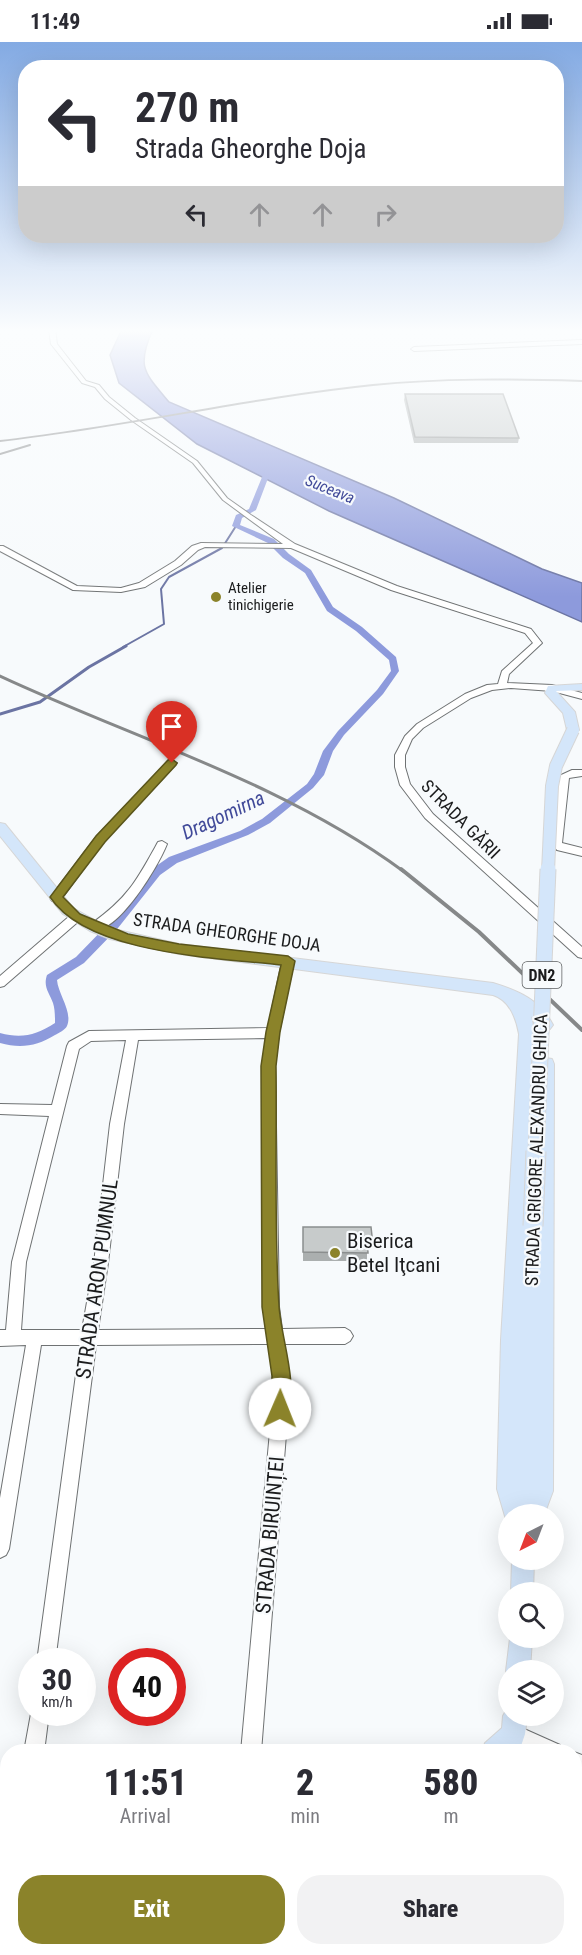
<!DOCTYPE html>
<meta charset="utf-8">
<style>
body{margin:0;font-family:"Roboto Condensed",sans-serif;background:#f2f2f3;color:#2b2b33;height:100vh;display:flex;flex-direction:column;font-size:22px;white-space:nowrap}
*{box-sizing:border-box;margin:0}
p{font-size:20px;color:#7c7c81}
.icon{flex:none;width:33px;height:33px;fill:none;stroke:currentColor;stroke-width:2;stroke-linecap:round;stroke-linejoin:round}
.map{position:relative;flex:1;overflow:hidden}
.sheet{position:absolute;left:0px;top:1702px;width:582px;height:212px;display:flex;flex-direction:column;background:#fff;border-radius:24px 24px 0 0;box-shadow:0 6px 24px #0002}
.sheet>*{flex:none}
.banner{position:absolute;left:18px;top:18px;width:546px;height:183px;border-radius:24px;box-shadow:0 6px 24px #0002;background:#fff;color:#2b2b33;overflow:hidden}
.needle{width:39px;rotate:222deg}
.tools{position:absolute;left:498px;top:1462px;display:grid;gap:12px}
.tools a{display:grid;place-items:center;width:66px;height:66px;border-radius:50%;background:#fff;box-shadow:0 6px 24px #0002;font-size:30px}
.speed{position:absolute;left:18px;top:1606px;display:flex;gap:12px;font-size:30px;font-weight:700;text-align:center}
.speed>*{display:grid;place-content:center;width:78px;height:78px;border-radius:50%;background:#fff;box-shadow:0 6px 24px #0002;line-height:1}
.speed small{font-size:15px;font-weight:400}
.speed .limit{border:9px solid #d22;background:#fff;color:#111}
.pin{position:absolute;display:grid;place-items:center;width:51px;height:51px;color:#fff;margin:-62px -26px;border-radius:50% 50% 50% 0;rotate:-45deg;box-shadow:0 0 6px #0007}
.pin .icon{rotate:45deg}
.me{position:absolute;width:66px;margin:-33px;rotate:1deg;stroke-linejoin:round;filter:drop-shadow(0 0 4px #0008)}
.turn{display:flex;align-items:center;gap:21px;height:126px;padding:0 18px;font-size:27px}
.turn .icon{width:78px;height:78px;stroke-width:2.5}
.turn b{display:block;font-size:42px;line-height:51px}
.lanes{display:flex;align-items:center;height:57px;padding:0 18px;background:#0003;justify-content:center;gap:30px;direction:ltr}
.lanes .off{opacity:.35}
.eta{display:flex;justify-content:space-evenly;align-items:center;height:102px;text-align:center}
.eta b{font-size:36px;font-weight:800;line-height:42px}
.button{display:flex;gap:12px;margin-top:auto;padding:12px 18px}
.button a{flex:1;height:69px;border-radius:24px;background:#8b832a;color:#fff;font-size:24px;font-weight:800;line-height:69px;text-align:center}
.button a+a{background:#f2f2f3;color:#2b2b33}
.status{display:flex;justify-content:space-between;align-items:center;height:42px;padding:0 30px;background:#fff;direction:ltr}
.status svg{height:16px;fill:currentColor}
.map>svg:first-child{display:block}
.water{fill:#8d9adc;stroke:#6b74a3;stroke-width:1.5}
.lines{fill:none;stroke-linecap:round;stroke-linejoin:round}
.stream-far1{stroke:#6b74a3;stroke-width:2}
.stream{stroke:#6b74a3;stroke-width:3}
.canal{fill:#8d9adc;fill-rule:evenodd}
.minor-casing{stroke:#6f7273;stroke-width:2}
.major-casing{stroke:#d6d6d6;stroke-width:2}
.minor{fill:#fff;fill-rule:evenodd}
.major{fill:#d4e6fa;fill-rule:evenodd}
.rail-far2{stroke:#868889;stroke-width:2}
.rail-far1{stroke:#868889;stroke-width:3}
.rail{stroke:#868889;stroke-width:4}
.major-bridge-far2-casing{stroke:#d6d6d6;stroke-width:14;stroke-linecap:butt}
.major-bridge-far1-casing{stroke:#d6d6d6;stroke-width:17;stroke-linecap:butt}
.major-bridge-casing{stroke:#d6d6d6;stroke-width:21;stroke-linecap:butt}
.major-bridge-far2{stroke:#d4e6fa;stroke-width:12}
.major-bridge-far1{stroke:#d4e6fa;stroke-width:15}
.major-bridge{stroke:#d4e6fa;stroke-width:19}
.wall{fill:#abafaf}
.building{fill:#c7cbcb;stroke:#8b8e8e;stroke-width:1.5}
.route{fill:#8b832a;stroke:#5a551b;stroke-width:1.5}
.poi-dot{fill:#8b832a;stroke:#f7fafc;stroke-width:2}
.labels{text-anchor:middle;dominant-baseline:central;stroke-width:4.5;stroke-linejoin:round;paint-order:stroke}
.far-poi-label{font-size:15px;fill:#1b1c1d;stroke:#f7fafc;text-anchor:start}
.far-water-label{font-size:16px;font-style:italic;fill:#414a99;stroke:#f7fafc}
.shield{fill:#f7fafc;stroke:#5d5f60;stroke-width:1.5}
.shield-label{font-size:16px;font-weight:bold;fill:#1b1c1d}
.street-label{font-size:18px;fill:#1b1c1d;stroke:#f7fafc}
.water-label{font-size:20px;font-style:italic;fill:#414a99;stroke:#f7fafc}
.near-poi-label{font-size:21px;fill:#1b1c1d;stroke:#f7fafc;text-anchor:start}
.near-street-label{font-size:21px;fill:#1b1c1d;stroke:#f7fafc}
</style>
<div class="status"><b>11:49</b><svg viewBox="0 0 49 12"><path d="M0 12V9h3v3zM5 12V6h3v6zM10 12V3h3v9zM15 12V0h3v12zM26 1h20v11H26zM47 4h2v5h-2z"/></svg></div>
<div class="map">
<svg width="582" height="1913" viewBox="0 0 582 1913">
<rect width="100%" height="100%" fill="#f7fafc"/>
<!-- water -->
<path class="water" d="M122 287H153C136 325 144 330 169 360L394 456 542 527 582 541V580L329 469 197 402 119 341 110 313Z"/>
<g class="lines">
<!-- stream-far1 -->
<path class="stream-far1" d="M123 605 164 582 161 547 169 535 222 506 236 484"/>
<!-- stream -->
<path class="stream" d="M0 672 40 660 89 625 126 604"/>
<!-- canal -->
<path class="canal" d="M270 421 273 423 256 468 242 476 240 483 274 497 289 512 311 528 333 565 362 585 396 615 399 629 383 652 344 693 333 709 324 733 313 746 270 781 248 793 177 821 160 833 118 886 84 921 57 938C58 952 73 970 67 984 65 988 59 991 55 993 37 1004 21 1007 0 1001V991C22 997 36 993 55 981 55 975 55 967 53 961 49 950 43 945 47 933L76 915 110 880 152 827 169 815 240 789 262 777 307 742 314 732 323 709 338 689 377 648 391 629 389 618 356 589 327 569 305 531 283 516 268 501 232 484 236 473 249 467 267 423Z"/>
<!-- minor casing -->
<g class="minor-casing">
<path id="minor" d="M49 287H55L57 302 86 339 99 343 109 355 135 376 197 419 227 456 251 473 295 502 397 544 531 587 542 601 509 632 507 641 552 643 582 651V657L552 649 511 646 492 648 471 656 423 686 412 697 405 713V725L410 742 433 772 582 905V916L578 915 425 776 400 743 395 725V713L405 694 417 682 465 652 487 643 498 642 502 629 533 601 525 591 391 548 291 506 205 505 198 508 181 523 145 545 121 550 73 548 0 509V504H3L77 544 121 546 139 541 175 519 192 504 201 501 283 502 223 458 193 421 131 378 105 357 95 345 82 341 51 302Z
M582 298V302L414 309 411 307 414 305Z
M172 718 177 721 175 723 104 799 60 859H52L50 856 52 853 96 795 169 719Z
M572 728H582V734L569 736 562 801 582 806V814L557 808 552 802 559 734Z
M162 799 167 802C159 823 117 894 91 888L89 885 91 882C128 856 137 838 158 800Z
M76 871 82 875 80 878 4 944 0 945V934L72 872Z
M288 915 294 919 279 991 275 1024 279 1265 282 1287 345 1286 350 1289 353 1294 350 1299 345 1302H284L289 1334 288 1367 261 1710H241L272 1367 273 1334 269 1302 96 1303 55 1620H37L80 1303H41L9 1507 6 1513 0 1516V1456L26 1303 0 1304V1288H6L12 1220 49 1074 0 1072V1062L52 1063 67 1004 69 1000 89 989 268 986 282 919ZM266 996 263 1024V1265L267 1287 98 1288 108 1221 124 1082 138 998ZM126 998 110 1082 94 1221 82 1288H21L26 1220 79 1007 91 999Z
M32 1666V1671H49L44 1710H24Z
M513 1682 560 1703 563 1710H531L506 1699 503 1692 506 1685Z
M574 1710 582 1713V1733L574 1730Z
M0 1901 8 1902V1906H15L18 1913H0Z
M221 1906H243L242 1913H220Z"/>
</g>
<!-- major casing -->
<g class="major-casing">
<path id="major" d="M582 642V648L556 649 575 670 579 688 573 691 567 688 563 671 545 651 548 644Z
M0 781 5 782 73 866 100 881 118 888 179 902 493 941C519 949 540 958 553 983L550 987C539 991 537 982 531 974L535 992 526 1180 536 1177 538 1022 540 1017 546 1016 552 1017 554 1022 553 1449 544 1473H508L507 1481 497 1447 501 1298 519 992C516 975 509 958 493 953L179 912 110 897 90 889 63 872 0 794Z
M512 1518H534L533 1551H511Z
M510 1596H532L530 1629H508V1634L506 1629Z
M508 1665V1674H527L525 1692 519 1710H482L485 1701 502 1686 503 1674Z
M265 1906H296L293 1913H263Z
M492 1906H518V1913H492Z"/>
</g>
<!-- minor -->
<use href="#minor" class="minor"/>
<!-- major -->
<use href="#major" class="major"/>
<!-- rail-far2 -->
<path class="rail-far2" d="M0 399C125 385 248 356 373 343 442 336 512 337 582 339
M0 412 30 403"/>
<!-- rail-far1 -->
<path class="rail-far1" d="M0 634C133 696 284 741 403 829"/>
<!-- rail -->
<path class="rail" d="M401 827 479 890 582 988"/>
<!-- major-bridge-far2 casing -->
<g class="major-bridge-far2-casing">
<path id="major-bridge-far2" d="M548 829 552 744 556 724 573 688"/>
</g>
<!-- major-bridge-far1 casing -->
<g class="major-bridge-far1-casing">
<path id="major-bridge-far1" d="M536 1110 548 827"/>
</g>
<!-- major-bridge casing -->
<g class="major-bridge-casing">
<path id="major-bridge" d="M533 1184 536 1109"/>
</g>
<!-- major-bridge-far2 -->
<use href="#major-bridge-far2" class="major-bridge-far2"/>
<!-- major-bridge-far1 -->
<use href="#major-bridge-far1" class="major-bridge-far1"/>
<!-- major-bridge -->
<use href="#major-bridge" class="major-bridge"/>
</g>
<!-- wall -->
<path class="wall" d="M405 352 519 396 518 401H414L404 358Z
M303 1185 372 1194 371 1203H367V1219H303Z"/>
<!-- building -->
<path class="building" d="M405 352H503L519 396 415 395Z
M303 1185H371L372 1194H367L368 1211 303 1210Z"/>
<!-- sky -->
<linearGradient id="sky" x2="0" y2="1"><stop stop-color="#83aae3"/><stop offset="0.52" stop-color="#fbfdfe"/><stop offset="1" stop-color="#fbfdfe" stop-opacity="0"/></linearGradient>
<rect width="582" height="555" fill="url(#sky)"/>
<!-- route -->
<path class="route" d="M172 717 177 721 176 723 105 800 63 855 80 872 128 892 179 902 288 914 295 919 280 990 276 1024C277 1103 274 1185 279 1264 281 1296 299 1343 287 1373L280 1376 274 1373 271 1367 272 1334 262 1265 261 1024 266 990 281 923C218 916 87 912 50 855L96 794 168 718Z"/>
<!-- markers -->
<g class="poi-dot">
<circle cx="216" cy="555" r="6"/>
<circle cx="335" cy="1211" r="6"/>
</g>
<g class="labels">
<!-- far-poi labels -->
<g class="far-poi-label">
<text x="228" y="546">Atelier<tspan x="228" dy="17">tinichigerie</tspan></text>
</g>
<!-- far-water labels -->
<g class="far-water-label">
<text transform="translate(330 447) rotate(22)">Suceava</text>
</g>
<!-- shield labels -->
<rect class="shield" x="522.5" y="920" width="39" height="26" rx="4.5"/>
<g class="shield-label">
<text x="542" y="933">DN2</text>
</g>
<!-- street labels -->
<g class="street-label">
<text transform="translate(461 777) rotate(45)">STRADA GĂRII</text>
<text transform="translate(227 890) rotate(8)">STRADA GHEORGHE DOJA</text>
<text transform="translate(536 1108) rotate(-88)">STRADA GRIGORE ALEXANDRU GHICA</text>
</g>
<!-- water labels -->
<g class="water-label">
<text transform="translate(223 773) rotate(-25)">Dragomirna</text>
</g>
<!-- near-poi labels -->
<g class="near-poi-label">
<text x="347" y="1199">Biserica<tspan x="347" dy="24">Betel Iţcani</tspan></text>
</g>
<!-- near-street labels -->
<g class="near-street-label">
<text transform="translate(97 1237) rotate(-82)">STRADA ARON PUMNUL</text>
<text transform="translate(270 1493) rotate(-85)">STRADA BIRUINȚEI</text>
</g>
</g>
</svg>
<div class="tools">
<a><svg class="needle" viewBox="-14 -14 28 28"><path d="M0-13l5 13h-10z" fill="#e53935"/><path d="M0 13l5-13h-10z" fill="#7c7c81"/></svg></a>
<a><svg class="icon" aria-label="search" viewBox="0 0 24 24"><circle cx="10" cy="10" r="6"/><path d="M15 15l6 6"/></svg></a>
<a><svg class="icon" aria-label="layers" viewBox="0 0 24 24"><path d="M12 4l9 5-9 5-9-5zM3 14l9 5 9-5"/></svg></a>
</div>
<div class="speed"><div>30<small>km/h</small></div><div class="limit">40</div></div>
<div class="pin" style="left:172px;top:721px;background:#d93025"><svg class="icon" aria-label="arrive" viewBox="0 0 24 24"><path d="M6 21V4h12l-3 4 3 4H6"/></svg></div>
<svg class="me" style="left:280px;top:1367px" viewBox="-20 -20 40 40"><circle r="19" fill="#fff"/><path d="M0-13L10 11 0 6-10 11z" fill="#8b832a"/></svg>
<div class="banner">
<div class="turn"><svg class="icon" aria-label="left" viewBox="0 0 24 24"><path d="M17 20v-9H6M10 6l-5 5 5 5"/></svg><div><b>270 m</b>Strada Gheorghe Doja</div></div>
<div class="lanes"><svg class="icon" aria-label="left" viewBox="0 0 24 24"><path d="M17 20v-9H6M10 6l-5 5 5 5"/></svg><svg class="icon off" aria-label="ahead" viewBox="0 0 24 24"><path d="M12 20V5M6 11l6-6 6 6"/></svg><svg class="icon off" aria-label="ahead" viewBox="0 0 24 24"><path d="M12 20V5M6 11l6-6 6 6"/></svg><svg class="icon off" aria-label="right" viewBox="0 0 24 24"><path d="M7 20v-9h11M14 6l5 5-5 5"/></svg></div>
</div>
<section class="sheet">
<div class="eta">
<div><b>11:51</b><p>Arrival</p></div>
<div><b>2</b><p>min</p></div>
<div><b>580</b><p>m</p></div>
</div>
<div class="button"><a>Exit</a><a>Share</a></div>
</section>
</div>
